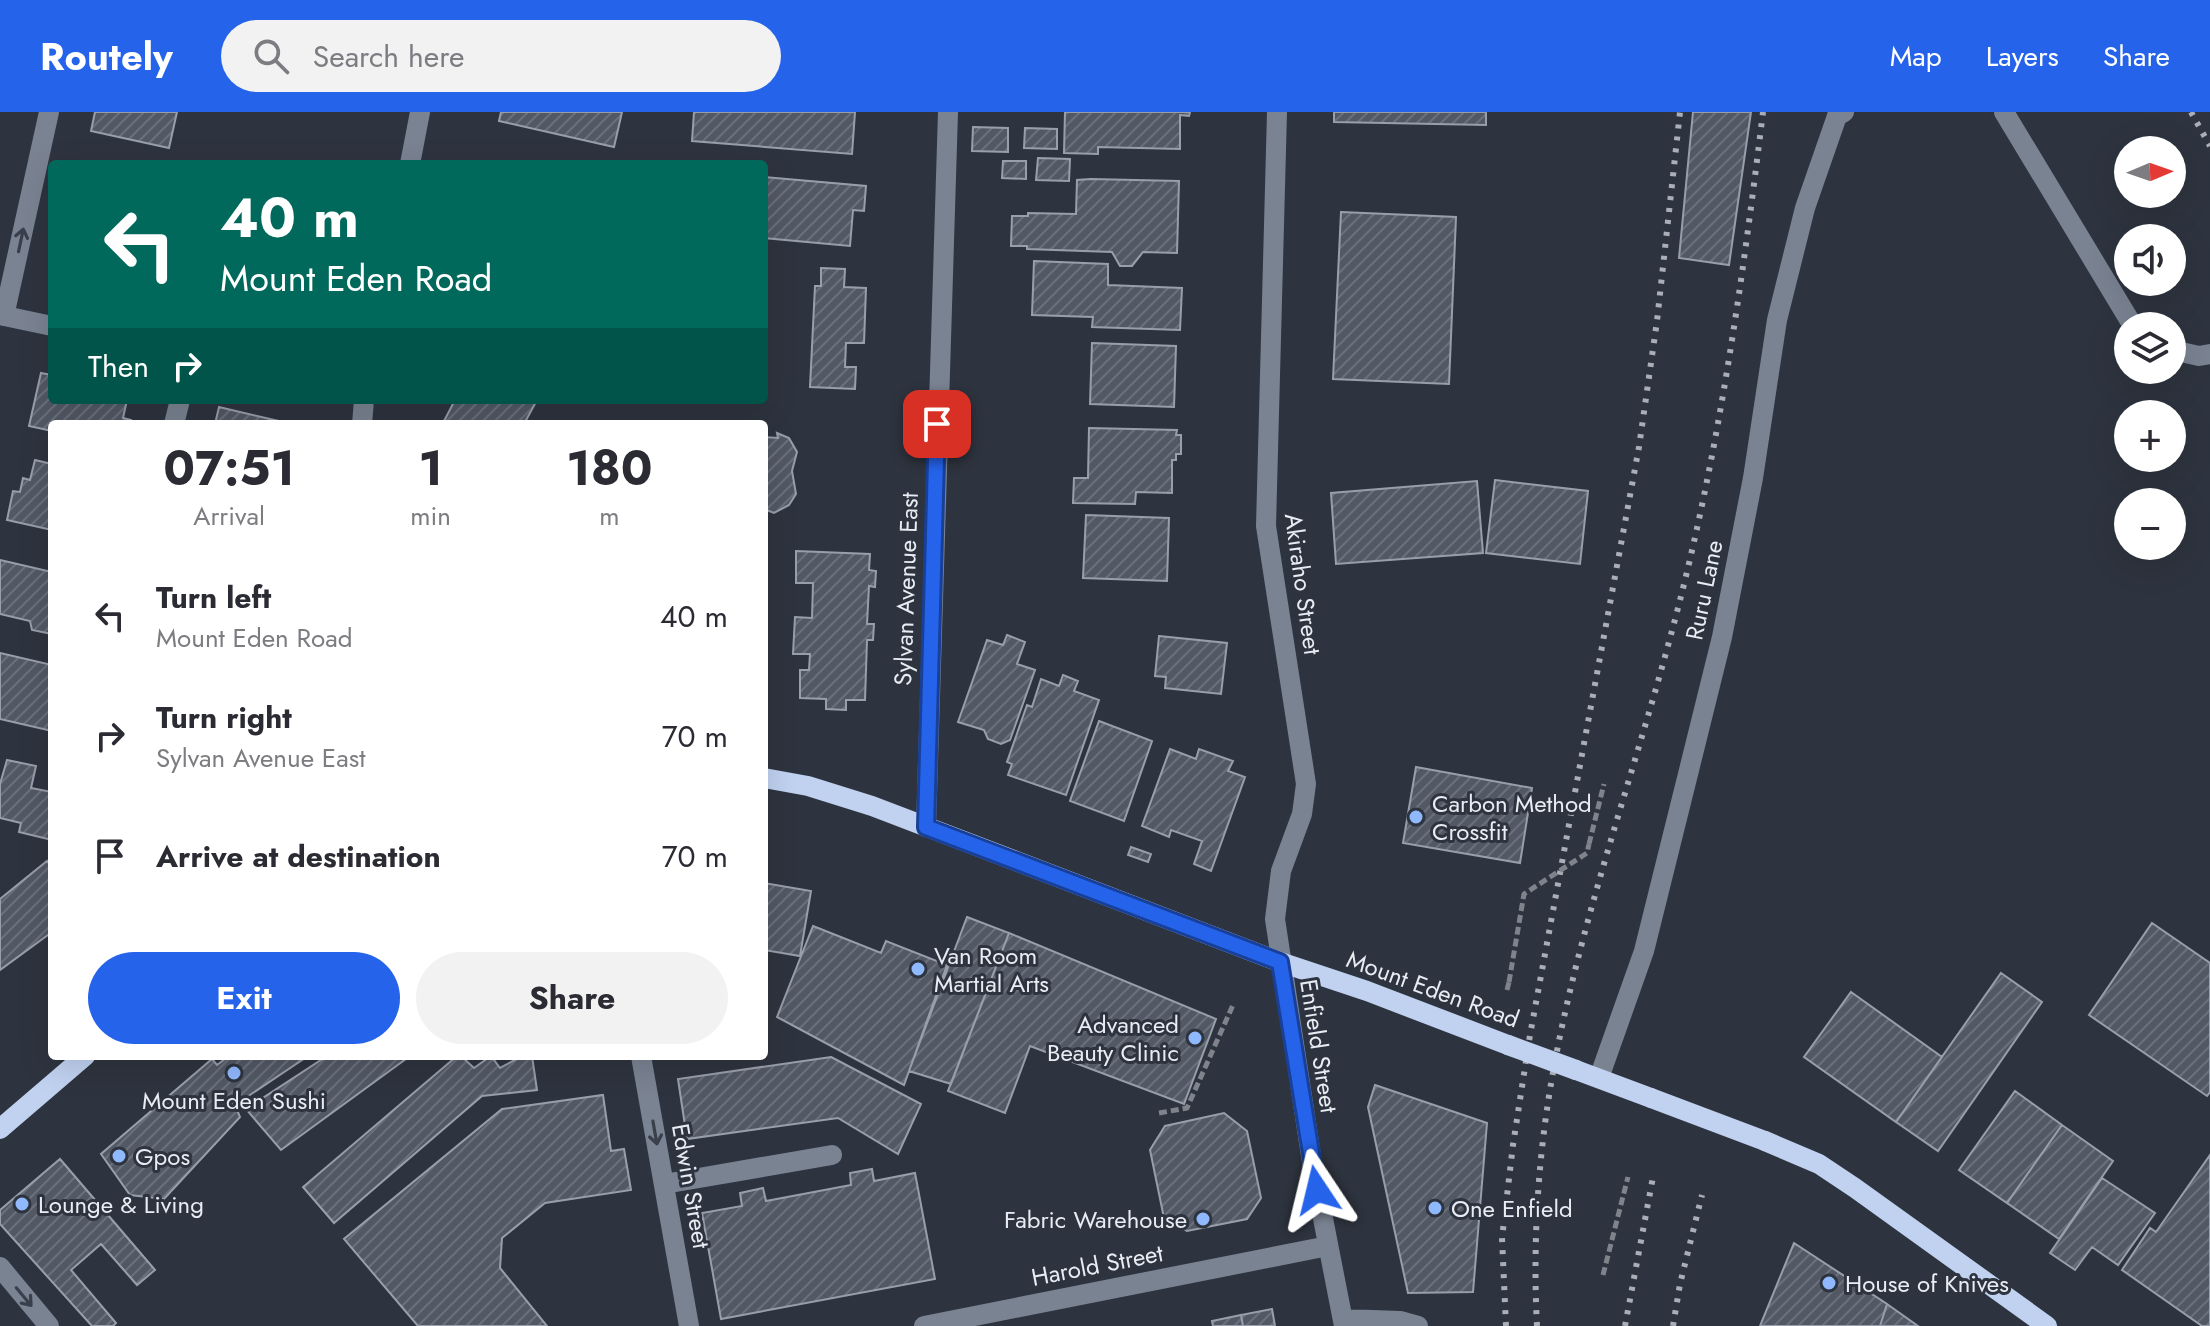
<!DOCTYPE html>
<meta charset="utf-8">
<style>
body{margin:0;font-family:Jost,sans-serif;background:#f2f2f3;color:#2b2b33;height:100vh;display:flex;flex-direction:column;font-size:30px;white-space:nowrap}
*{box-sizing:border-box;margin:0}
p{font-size:26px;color:#7c7c81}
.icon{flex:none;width:44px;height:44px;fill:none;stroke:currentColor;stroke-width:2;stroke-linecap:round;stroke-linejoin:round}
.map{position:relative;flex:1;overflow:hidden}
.details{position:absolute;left:48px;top:308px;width:720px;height:640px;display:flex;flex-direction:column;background:#fff;border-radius:8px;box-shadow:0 8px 32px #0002}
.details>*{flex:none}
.top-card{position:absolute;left:48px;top:48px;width:720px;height:244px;border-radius:8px;box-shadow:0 8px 32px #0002;background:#00695c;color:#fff;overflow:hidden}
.needle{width:52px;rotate:88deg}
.buttons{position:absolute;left:2114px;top:24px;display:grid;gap:16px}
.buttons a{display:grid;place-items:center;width:72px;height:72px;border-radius:50%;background:#fff;box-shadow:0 8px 32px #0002;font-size:40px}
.pin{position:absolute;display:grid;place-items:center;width:68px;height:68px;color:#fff;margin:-34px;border-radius:16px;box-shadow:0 4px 12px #0006}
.me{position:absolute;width:88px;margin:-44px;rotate:350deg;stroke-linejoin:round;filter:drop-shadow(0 0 6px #0008)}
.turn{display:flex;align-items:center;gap:28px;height:168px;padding:0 40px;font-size:36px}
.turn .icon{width:104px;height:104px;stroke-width:2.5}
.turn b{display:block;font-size:56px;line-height:68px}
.then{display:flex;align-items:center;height:76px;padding:0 40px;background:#0003;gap:16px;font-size:30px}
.eta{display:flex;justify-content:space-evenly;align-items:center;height:136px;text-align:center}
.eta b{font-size:48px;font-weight:700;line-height:56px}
.action{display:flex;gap:16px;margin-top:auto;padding:16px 40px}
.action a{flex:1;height:92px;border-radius:48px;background:#2563eb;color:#fff;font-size:32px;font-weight:700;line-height:92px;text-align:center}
.action a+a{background:#f2f2f3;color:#2b2b33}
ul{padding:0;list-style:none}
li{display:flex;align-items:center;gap:24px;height:120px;padding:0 40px}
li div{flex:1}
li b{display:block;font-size:30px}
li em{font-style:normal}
header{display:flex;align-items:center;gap:48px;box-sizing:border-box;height:112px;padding:0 40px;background:#2563eb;color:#fff}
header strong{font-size:38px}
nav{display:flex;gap:44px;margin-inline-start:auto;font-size:28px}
.search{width:560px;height:72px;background:#f2f2f3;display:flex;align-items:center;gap:20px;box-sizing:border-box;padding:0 28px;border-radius:44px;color:#7c7c81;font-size:30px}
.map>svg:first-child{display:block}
.building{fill:url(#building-hatch);stroke:#989fac;stroke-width:2}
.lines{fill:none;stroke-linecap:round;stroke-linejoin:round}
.path{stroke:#7e838c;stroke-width:5;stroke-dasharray:8 4;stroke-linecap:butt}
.minor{stroke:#7a8392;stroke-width:20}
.major{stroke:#c0d2f0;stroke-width:20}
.rail{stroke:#aaaeb7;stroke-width:6;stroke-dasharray:4 8;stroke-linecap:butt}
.path-bridge{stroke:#7e838c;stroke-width:5;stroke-dasharray:8 4;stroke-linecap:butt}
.major-bridge{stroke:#c0d2f0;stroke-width:20}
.oneway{stroke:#39404b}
.route-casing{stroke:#184099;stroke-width:20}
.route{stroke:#2563eb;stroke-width:14}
.poi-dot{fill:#90b8fd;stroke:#2e343f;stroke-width:3}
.labels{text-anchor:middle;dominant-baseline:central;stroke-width:6;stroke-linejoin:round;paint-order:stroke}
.street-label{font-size:24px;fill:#e8ecf3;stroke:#2e343f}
.poi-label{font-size:24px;fill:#e8ecf3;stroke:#2e343f;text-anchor:start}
</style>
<header>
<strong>Routely</strong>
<div class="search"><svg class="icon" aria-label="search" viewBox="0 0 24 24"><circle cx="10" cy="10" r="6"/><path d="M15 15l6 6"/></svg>Search here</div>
<nav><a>Map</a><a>Layers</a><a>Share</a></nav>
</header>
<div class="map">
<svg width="2210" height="1214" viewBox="0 0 2210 1214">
<defs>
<pattern id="building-hatch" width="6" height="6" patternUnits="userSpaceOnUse" patternTransform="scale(2)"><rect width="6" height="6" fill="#525965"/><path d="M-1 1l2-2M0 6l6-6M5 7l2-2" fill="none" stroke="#6b717c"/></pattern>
</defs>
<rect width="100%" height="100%" fill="#2e343f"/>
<!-- building -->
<path class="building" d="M95 0H177L169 36 91 19Z
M501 0H622L614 35 499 9Z
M694 0H855L852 42 692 29Z
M1065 0H1190L1189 4 1180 3V37L1098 35V42L1064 41Z
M1334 0H1486V13L1334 10Z
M1693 0H1751L1729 153 1679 146Z
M973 15 1008 16V40L972 39Z
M1025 16 1057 17V37L1024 36Z
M1038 46 1070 47 1069 69 1036 68Z
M1003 49H1026V67L1002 66Z
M764 65 866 74 864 99 853 98 850 134 764 126Z
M1091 67 1179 69 1177 141 1143 140 1132 154H1120L1112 140 1027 137V134H1011L1012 104H1028V101L1076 102 1077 68Z
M1341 100 1456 105 1449 272 1333 267Z
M1034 149 1108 152V173L1182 176 1180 218 1092 215 1093 205 1032 203Z
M821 156 845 157 844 175 866 176 864 231H846L845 255H856L855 277 810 275 815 174H821Z
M1092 231 1176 234 1174 295 1090 292Z
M41 261 52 263V288H127L123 306 131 308 130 312H52V319L29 314Z
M455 288H537L524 312H450L444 309Z
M219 295 283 310 215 312Z
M1089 316 1177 318 1176 323H1181V342H1176V348H1172V381L1136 380 1135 392 1073 391 1074 366H1088Z
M777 321 789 326 797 340 792 359 796 382 789 393 774 401 764 397V325L778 326Z
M35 348 52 352V418L7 408 13 379 20 380 23 366 30 368Z
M1495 368 1588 379 1580 452 1486 441Z
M1477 369 1483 441 1336 452 1331 381Z
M1086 403 1169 406 1167 469 1083 466Z
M796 439 870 442 869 458 876 459 875 475 869 474 867 512H874L873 528H867L865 588H846V598L826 597V587L800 586V558H809L810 542H793L795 505 812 506 813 471H796Z
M0 448 52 460V522L32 518 30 509 0 502Z
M1007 523 1025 530 1017 552 1035 558 1010 628 1001 632 988 627 984 618 958 610 987 528 1003 533Z
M1159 524 1227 531 1221 582 1165 576 1166 565 1155 564Z
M0 541 52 553V619L0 607Z
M1063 563 1078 569 1074 579 1099 588 1066 683 1008 663 1012 652 1007 650 1027 593 1032 595 1041 567 1059 574Z
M1099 609 1152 629 1124 709 1070 689Z
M1170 637 1196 647 1199 637 1233 649 1228 659 1245 665 1211 759 1194 752 1202 729 1171 718 1169 725 1142 714Z
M7 648 36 654 31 676 52 680V728L19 720 21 711 0 706V672Z
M1416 655 1532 676 1520 751 1403 731Z
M1131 735 1151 742 1148 750 1128 743Z
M47 749 52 755V820L0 858V787Z
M764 771 811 779 800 844 764 838Z
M967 805 1009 821 951 972 909 959Z
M2152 811 2210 851V980L2207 984 2089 903Z
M813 814 881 841 886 829 947 853 904 973 777 905Z
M1009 821 1216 907 1184 992 1030 934 1005 1001 948 979Z
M2001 861 2042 890 1938 1039 1896 1010Z
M1851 880 1942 945 1896 1010 1804 945Z
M229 944H308L235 993 240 1005 164 1087 130 1083 101 1042 212 947 217 953Z
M327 944H410L281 1038 246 997Z
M457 944H461L474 956 491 944 500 956 522 944H532L537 978 482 984 334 1111 303 1075Z
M831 945 921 992 898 1042 838 1006 687 1027 678 967Z
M1375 973 1487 1011 1473 1180 1408 1181 1368 995Z
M2015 979 2062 1013 2007 1091 1959 1058Z
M603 983 611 1039 624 1037 631 1078 545 1091 502 1126 500 1156 547 1214H418L344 1127 502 997Z
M1224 1001 1247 1019 1261 1086 1247 1107 1187 1119 1164 1106 1150 1038 1165 1014Z
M2062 1013 2113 1049 2059 1127 2007 1091Z
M2210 1043V1214H2202L2122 1158 2150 1116 2156 1120Z
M60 1047 155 1158 137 1173 101 1132 71 1158 116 1211 113 1214H92L0 1112V1098Z
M872 1057 874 1069 915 1061 935 1167 721 1207 702 1101 742 1094 740 1081 763 1076 766 1089 851 1073 850 1061Z
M2102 1066 2155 1101 2118 1153 2092 1135 2075 1158 2050 1141Z
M1794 1131 1887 1192 1880 1214H1760Z
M1887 1192 1918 1214H1880Z
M1272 1197 1275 1214H1243L1241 1203Z
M1241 1203 1243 1214H1213L1212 1209Z"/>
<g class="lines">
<!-- path -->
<path class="path" d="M1589 732 1604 672
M1507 878 1509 870
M1159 1001 1187 996 1233 893
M1603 1163 1628 1065"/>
<!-- minor -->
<path class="minor" d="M1277 0 1266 414 1306 672 1302 702 1281 759 1275 807 1312 1050 1344 1214
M2004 0 2133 214
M410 52 420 0
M0 203 52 214
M4 204 49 0
M2172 238 2199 244 2210 242
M174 312 180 288
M362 312 364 288
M926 715 948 0
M641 944 689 1214
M1599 966 1644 839 1691 650 1722 525 1753 366 1777 208 1805 96 1837 4 1844 0
M664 1072 832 1043
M0 1155 49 1214
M1343 1207 1400 1209 1418 1214
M924 1214 1328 1134"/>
<!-- major -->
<path class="major" d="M764 666 808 674 872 694 1280 850 1367 879 1508 933
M1576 958 1651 986
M0 1017 85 944
M1765 1029 1819 1052 1855 1076 2047 1214"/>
<!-- rail -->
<path class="rail" d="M2191 0 2210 34
M1506 1214 1502 1126 1513 1033 1530 923 1639 335 1657 209 1680 0
M1537 1214C1533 1138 1537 1060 1549 984 1574 826 1632 670 1673 515 1718 347 1742 172 1763 0
M1625 1214 1653 1065
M1673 1214 1680 1172 1702 1083"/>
<!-- path-bridge -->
<path class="path-bridge" d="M1509 870 1524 782 1587 741 1589 732"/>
<!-- major-bridge -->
<path class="major-bridge" d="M1508 933 1576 958
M1651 986 1765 1029"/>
</g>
<!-- one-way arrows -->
<defs><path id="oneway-shaft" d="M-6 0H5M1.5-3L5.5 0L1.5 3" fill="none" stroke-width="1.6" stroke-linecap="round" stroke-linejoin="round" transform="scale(2)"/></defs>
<g class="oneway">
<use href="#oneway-shaft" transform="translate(21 128) rotate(-78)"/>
<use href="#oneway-shaft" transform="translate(655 1021) rotate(80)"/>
<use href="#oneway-shaft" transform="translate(24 1185) rotate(50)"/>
</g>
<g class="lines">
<!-- route casing -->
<g class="route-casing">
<path id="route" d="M937 312 926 715 1280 850 1317 1078"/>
</g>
<!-- route -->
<use href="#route" class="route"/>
</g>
<!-- markers -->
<g class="poi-dot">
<circle cx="1416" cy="705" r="8"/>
<circle cx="918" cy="857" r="8"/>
<circle cx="1195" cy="926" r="8"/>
<circle cx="234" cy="961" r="8"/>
<circle cx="119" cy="1044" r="8"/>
<circle cx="22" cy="1092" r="8"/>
<circle cx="1435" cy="1096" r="8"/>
<circle cx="1203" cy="1107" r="8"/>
<circle cx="1829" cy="1171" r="8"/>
</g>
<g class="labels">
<!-- street labels -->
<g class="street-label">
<text transform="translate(1303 472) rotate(82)">Akiraho Street</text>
<text transform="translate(906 477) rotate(-88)">Sylvan Avenue East</text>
<text transform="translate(1704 478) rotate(-78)">Ruru Lane</text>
<text transform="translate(1433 877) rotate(20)">Mount Eden Road</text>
<text transform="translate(1319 934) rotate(81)">Enfield Street</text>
<text transform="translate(691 1074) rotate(80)">Edwin Street</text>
<text transform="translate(1097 1153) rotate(-11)">Harold Street</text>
</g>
<!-- poi labels -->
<g class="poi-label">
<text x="1432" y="691">Carbon Method<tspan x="1432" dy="28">Crossfit</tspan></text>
<text x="934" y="843">Van Room<tspan x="934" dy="28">Martial Arts</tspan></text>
<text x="1179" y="912" text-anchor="end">Advanced<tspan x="1179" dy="28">Beauty Clinic</tspan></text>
<text x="234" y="988" text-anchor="middle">Mount Eden Sushi</text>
<text x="135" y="1044">Gpos</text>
<text x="38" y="1092">Lounge &amp; Living</text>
<text x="1451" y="1096">One Enfield</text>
<text x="1187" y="1107" text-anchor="end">Fabric Warehouse</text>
<text x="1845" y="1171">House of Knives</text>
</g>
</g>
</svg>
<div class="buttons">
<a><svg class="needle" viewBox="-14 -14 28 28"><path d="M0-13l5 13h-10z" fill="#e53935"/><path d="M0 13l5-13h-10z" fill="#7c7c81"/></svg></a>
<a><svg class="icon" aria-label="sound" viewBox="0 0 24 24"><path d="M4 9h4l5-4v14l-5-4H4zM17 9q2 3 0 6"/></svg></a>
<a><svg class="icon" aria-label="layers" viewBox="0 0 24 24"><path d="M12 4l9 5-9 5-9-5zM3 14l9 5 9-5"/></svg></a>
<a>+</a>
<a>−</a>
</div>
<div class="pin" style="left:937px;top:312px;background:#d93025"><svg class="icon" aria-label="arrive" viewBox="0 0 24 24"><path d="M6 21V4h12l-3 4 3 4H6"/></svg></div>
<svg class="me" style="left:1317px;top:1078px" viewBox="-20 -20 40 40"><path d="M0-17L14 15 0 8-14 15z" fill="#2563eb" stroke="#fff" stroke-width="4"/></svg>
<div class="top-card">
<div class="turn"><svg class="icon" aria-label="left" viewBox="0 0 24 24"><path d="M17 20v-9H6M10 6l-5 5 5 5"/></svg><div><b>40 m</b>Mount Eden Road</div></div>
<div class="then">Then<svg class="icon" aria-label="right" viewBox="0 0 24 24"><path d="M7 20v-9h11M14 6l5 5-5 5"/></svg></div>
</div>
<section class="details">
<div class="eta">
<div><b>07:51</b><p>Arrival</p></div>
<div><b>1</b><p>min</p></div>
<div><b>180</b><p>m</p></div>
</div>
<ul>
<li><svg class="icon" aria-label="left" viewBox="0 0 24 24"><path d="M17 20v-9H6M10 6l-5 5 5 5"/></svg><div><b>Turn left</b><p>Mount Eden Road</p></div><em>40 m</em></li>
<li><svg class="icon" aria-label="right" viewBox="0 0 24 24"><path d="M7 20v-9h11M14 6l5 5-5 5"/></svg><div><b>Turn right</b><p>Sylvan Avenue East</p></div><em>70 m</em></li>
<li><svg class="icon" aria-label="arrive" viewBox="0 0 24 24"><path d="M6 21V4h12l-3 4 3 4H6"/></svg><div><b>Arrive at destination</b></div><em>70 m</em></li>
</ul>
<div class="action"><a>Exit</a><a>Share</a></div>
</section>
</div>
